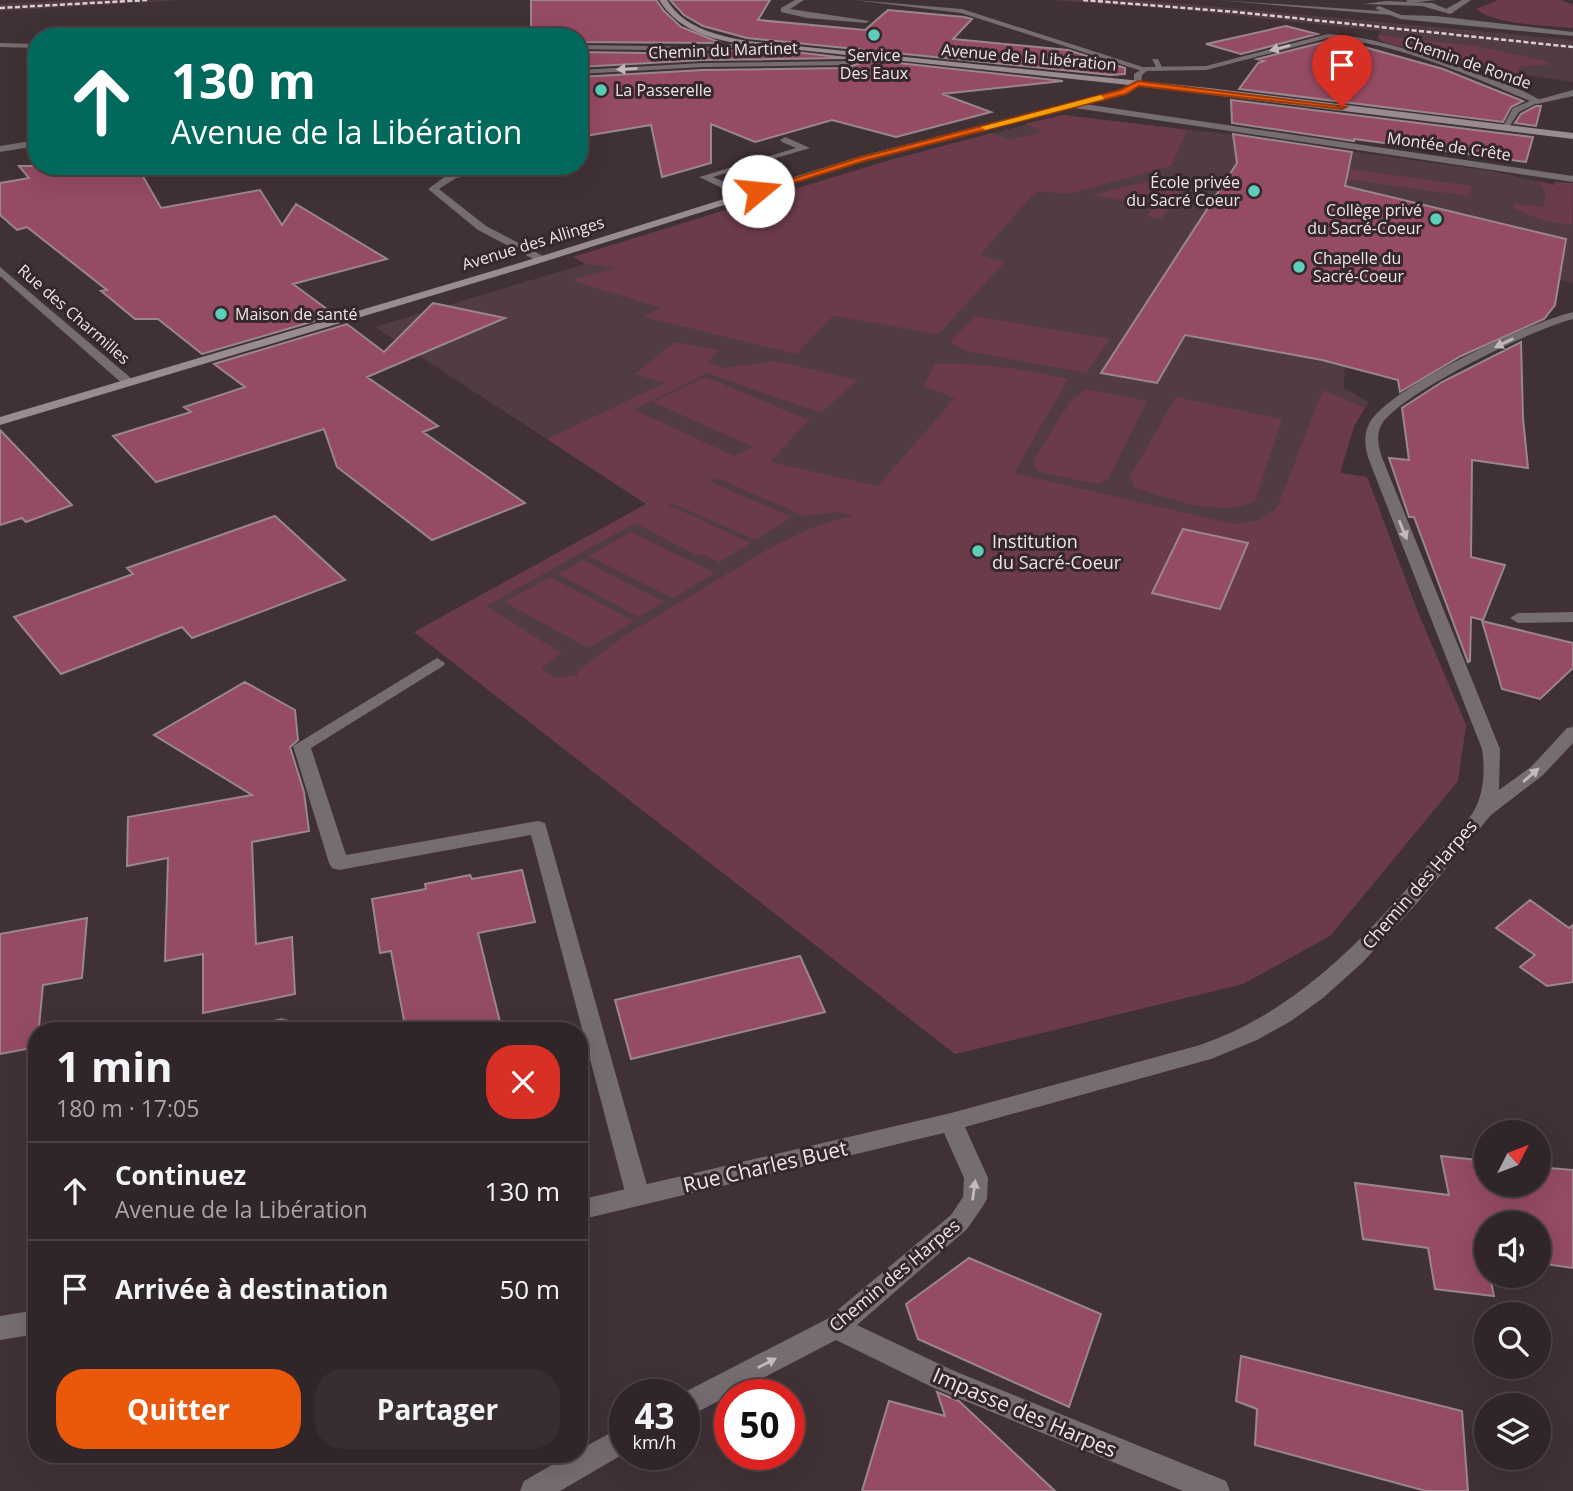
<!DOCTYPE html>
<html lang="fr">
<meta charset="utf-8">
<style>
body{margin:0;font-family:"Open Sans",sans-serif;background:#382d30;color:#f1f3f6;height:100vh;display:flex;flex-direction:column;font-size:26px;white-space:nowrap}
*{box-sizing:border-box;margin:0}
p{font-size:23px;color:#a8a5a8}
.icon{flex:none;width:38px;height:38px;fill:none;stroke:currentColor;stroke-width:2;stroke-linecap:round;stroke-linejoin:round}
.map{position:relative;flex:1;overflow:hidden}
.drawer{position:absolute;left:28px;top:1022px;width:560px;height:441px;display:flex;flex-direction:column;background:#302528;border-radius:28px;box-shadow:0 7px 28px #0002,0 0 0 2px #4b4245}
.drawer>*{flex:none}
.top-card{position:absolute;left:28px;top:28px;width:560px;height:147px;border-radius:28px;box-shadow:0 7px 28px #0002,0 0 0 2px #4b4245;background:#00695c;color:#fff;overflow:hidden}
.needle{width:46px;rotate:48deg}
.fabs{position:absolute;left:1474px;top:1120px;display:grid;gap:14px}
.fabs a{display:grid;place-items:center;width:77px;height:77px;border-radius:50%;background:#302528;box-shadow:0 7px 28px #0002,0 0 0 2px #4b4245;font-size:35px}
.speed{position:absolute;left:609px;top:1379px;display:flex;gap:14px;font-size:35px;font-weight:700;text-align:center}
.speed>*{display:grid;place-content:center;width:91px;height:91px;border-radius:50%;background:#302528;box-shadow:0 7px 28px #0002,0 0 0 2px #4b4245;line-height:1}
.speed small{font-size:18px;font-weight:400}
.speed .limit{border:10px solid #d22;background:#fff;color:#111}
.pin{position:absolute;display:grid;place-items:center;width:60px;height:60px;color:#fff;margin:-72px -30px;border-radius:50% 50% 50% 0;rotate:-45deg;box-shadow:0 0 7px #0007}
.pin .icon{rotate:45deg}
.me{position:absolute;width:77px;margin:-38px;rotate:73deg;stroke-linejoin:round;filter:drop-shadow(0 0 5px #0008)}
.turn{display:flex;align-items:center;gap:24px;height:147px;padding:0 28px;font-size:32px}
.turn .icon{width:91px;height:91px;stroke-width:2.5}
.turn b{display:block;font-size:49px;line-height:60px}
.round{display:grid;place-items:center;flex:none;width:74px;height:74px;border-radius:28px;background:#382d30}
.overview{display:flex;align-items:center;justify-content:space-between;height:119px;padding:0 28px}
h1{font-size:42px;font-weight:700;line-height:52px}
.cta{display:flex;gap:14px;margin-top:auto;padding:14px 28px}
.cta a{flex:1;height:80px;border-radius:28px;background:#ea580c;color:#fff;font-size:28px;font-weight:700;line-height:80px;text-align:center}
.cta a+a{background:#382d30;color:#f1f3f6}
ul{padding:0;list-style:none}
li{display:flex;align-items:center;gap:21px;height:98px;padding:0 28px;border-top:2px solid #4b4245}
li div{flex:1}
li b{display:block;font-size:26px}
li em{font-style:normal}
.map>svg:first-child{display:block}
.built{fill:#513c42}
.green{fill:#6b3b4a;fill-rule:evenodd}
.building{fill:#954b64;stroke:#99878c;stroke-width:2}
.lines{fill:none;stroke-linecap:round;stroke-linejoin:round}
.service{fill:#756d6f;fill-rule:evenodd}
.pedestrian{fill:#756d6f;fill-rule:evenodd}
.minor{fill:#756d6f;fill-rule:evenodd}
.tertiary{fill:#756d6f;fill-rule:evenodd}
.secondary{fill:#998c90;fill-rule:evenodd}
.rail{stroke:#dacfd2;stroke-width:2.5;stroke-dasharray:5 2.5;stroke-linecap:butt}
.oneway{fill:#c4babd}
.route{fill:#ea580c;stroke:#983908;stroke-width:2}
.slow{fill:#f59e0b}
.poi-dot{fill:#5dceb9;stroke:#35272b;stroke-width:2.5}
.labels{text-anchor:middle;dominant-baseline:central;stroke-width:6;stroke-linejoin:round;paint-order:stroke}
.far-street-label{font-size:16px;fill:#eee4e7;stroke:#35272b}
.far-poi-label{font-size:16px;fill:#eee4e7;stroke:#35272b;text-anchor:start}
.poi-label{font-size:18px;fill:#eee4e7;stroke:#35272b;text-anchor:start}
.street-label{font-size:18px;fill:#eee4e7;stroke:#35272b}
.near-street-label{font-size:21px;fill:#eee4e7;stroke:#35272b}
</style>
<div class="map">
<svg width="1573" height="1491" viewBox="0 0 1573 1491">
<rect width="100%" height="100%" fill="#403135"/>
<!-- built -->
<path class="built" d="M78 0H182L0 11V4Z
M1050 0H1132L1187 4 1573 40V82L1482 69 1449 61 1381 41 1377 38 1380 31 1186 10Z
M1063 115 1235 135 1491 171 1554 185 1573 193V283L1484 262 1345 357 1344 388 1369 402 1354 426 1340 473 1367 477 1417 610 1466 725 1458 781 1330 936 1243 984 955 1054 414 632 646 504 375 327 585 264 573 257 731 208 890 160Z"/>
<!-- green -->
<path class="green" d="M1498 0H1561L1573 5V28C1549 25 1493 25 1476 9Z
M1378 35 1477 46 1550 62 1549 65 1520 66 1517 75 1449 61 1381 41Z
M1063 115 1187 130 1171 166 1069 194 1036 191 980 255 1005 262 938 334 833 316 796 354 644 317 661 308 571 280 617 268 586 264 573 257 890 160 992 133 1010 140 1043 132 1025 124Z
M1292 161 1472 186 1468 196 1287 171Z
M1161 179 1180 183 1184 187 1161 219 1147 216 1154 205 1093 196 1110 190Z
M1538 181 1554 185 1555 182 1573 183 1572 225 1542 220 1514 209 1515 204 1543 207 1546 193Z
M975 316 1110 339 1086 373 966 351 952 344V339Z
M675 342 719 350 708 362 723 368 776 361 857 380 821 413 707 373 620 417 635 410 734 456 753 447 653 402 706 377 806 419 811 417 770 462 878 486 955 398 924 386 935 364C981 362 1023 369 1068 379L1014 473 1234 524 1259 520 1277 508 1323 390 1365 408 1354 426 1340 473 1367 477 1417 610 1466 725 1458 781 1330 936 1243 984 955 1054 414 632 646 504 547 439 665 383 635 374ZM717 478 804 516 836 512 853 515 814 527 775 545 626 635 579 670 577 675 556 678 541 669 561 653 486 606 635 523 698 556 702 554 719 562 751 543 669 505 672 503 755 540 792 517 711 482Z
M1086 389 1147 401 1109 478 1096 484 1040 472 1034 466 1036 456 1070 402Z
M1176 397 1282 419 1255 501C1218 518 1170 499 1134 487L1130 477Z
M631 532 715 573 673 598 589 556Z
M583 560 664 602 639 617 558 574Z
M550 577 634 621 589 648 504 602Z"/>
<!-- building -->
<path class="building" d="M531 0H656L664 11 681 27 721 43 579 42V37H531Z
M670 0H770L758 20 865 30 888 10 964 17 972 19 953 39 1068 50 1125 68V74L1111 75 747 38 703 26 684 15Z
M1286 26 1317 34 1241 54 1206 44Z
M1328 41 1350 43 1443 69 1523 101 1511 107 1503 122 1239 89 1258 63 1264 61 1257 59Z
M751 47 847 58 703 60 579 67V52L712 54Z
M871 60 1063 81 942 94 991 112 896 137 832 120 755 142 711 124V163L662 177 651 125 579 137V77L703 70 845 68Z
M1231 100 1533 137 1526 162 1354 139V141L1232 123Z
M1536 106H1541L1536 126 1515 123 1521 114Z
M1233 134 1352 152 1345 186 1566 239 1555 305 1544 319 1461 356 1400 392 1398 380 1322 360 1185 335 1157 383 1101 373 1237 163Z
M19 166H137L161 208 260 190 282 225 296 204 387 259 293 284 335 315 202 354 158 319H135L101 291 107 290 27 227 17 230 0 215V183L29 178Z
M433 303 505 318 367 377 438 426 423 432 525 503 432 540 337 467 324 429 156 482 113 436 191 412 184 407 245 387 214 364 347 324 384 352Z
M1521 342 1523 418 1528 468 1472 460 1471 557 1505 565 1483 620 1471 617 1470 661 1468 662 1414 517H1409L1407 511 1389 458 1409 460 1402 408 1442 382Z
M0 430 72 505 26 522 22 518 0 525Z
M275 516 345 580 192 638 182 627 61 674 14 617 133 574 127 568Z
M1183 529 1248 543 1220 609 1152 593Z
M1482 621 1573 643V668L1540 699 1502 689Z
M245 682 295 710 298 740 290 747 304 792 309 831 252 842 256 944 292 937 295 994 203 1013V954L165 961 168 858 127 866 128 817 252 795 154 735Z
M522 870 535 922 478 933 500 1022 491 1024 493 1031H406L391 951 380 953 372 899 426 889 425 884 470 875 472 879Z
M1530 900 1569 928 1573 925V982L1547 986 1520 967 1535 955 1496 928Z
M87 918 82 978 43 985 37 1047 0 1054V934Z
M800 956 825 1012 631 1059 615 1000Z
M1441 1156 1486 1161V1185H1538V1167L1573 1170V1268L1538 1263V1223H1486V1276H1490L1494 1296 1435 1289 1428 1248 1363 1239 1355 1183 1449 1195Z
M969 1258 1101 1314 1069 1407 918 1339 906 1304Z
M1241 1356 1462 1411 1468 1491H1426L1255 1445 1257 1409 1236 1401Z
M937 1392 959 1401 1055 1491H862L889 1401 945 1416Z"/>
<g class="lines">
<!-- service -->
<path class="service" d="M795 0H804L790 9 870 21 866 23 807 18 781 12V8Z
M854 0 962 9 1149 69 1142 71 961 13Z
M1152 59H1158L1163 69H1157Z
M1573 90V96L1537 104 1533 101Z
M785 137 810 148 713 177 749 193V197H741L699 177 796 148 782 142 780 140Z
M493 167 498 170 496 172 456 178 439 189 486 226 545 257V261H537L478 230 428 189 450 173Z
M1573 612V622L1518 623 1510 618 1518 613Z
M437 658 445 663 443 666 311 748 346 855 538 821 545 823 650 1196 646 1203 638 1206 630 1203 626 1196 531 835 339 870 332 868 329 863 293 746Z
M281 1018 289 1020 292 1031H270L273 1020Z"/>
<!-- pedestrian -->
<path class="pedestrian" d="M1071 102 1573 176V182L1068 107V103Z"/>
<!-- minor -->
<path class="minor" d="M1406 0H1436L1409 3Z
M1462 0H1471L1452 13H1446V9Z
M1328 34C1382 37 1436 59 1486 77 1504 84 1526 90 1541 101L1519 112 1507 130H1501L1513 108 1530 101C1469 75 1394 42 1328 38L1206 70 1147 71 1142 75 1141 86 1134 84V74L1145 67 1206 66Z
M747 41 750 45 712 51 579 49V45L712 47Z
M0 43 37 44V48L0 47Z
M866 55 869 59 845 65 703 67 579 74V70L703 63 845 61Z
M37 140V146L0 152V146Z
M272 166H282L288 173 280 175Z
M0 267 132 379V385H124L0 276Z
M1573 312V319C1535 328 1401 393 1382 424 1375 435 1379 449 1383 460L1500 749 1499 790 1531 767 1567 728 1573 727V743L1543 775 1491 815 1417 903 1363 962 1323 998 1291 1021 1257 1040 1211 1059 965 1127 988 1178 987 1199 983 1206 967 1229 857 1325 952 1370 1226 1481 1230 1491H1183L934 1388 836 1340 684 1419V1395H679L827 1319 951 1215 963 1197 964 1178 944 1133 579 1220V1200L951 1113 1200 1045C1298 1011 1366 937 1432 860 1446 843 1466 827 1476 807 1484 790 1485 767 1482 749L1369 460C1365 448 1363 436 1369 424 1389 387 1531 322 1573 312Z
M37 1310V1334L0 1340V1316Z
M625 1425V1453L560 1491H520L524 1481 571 1454H579V1450Z"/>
<!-- tertiary -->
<path class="tertiary" d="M1216 0 1380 11 1375 8 1379 6 1401 15 1436 16 1573 32V36L1400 19 1390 15Z
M1387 1 1432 3 1454 12 1450 14 1422 6 1363 4Z"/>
<!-- secondary -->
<path class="secondary" d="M659 0H667C684 28 716 35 747 41L1209 88 1573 133V139L1140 86 1126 94 864 161 524 268 0 425V417L516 264 858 157 1120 90 1129 85 735 43C704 37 677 28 659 0Z"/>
<!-- rail -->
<path class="rail" d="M1083 0 1236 12 1573 47
M0 8 147 0"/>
</g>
<!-- one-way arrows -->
<defs><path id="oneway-solid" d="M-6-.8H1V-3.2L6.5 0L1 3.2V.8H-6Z" transform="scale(1.75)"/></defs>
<g class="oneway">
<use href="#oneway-solid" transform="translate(1280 48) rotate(166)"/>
<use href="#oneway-solid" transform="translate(627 69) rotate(177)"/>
<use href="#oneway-solid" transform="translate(1504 343) rotate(154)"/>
<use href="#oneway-solid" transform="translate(1403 530) rotate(68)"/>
<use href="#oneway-solid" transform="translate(1531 775) rotate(-41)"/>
<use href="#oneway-solid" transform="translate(974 1190) rotate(-82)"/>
<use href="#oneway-solid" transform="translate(767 1363) rotate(-27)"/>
</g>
<!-- route -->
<path class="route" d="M1138 81 1346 107 1342 109 1139 86 1126 94 864 161 761 193 754 191 858 158 1120 90Z"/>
<!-- slow -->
<path class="slow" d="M1101 95 1104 99 985 130 981 127Z"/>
<!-- markers -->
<g class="poi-dot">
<circle cx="874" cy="35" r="7"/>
<circle cx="601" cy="90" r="7"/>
<circle cx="1254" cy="191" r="7"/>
<circle cx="1436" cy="219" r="7"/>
<circle cx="1299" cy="267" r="7"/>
<circle cx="221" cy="314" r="7"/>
<circle cx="978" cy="551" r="7"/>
</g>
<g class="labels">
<!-- far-street labels -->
<g class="far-street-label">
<text transform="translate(723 50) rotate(-2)">Chemin du Martinet</text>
<text transform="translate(1029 57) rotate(5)">Avenue de la Libération</text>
<text transform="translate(1468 62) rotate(19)">Chemin de Ronde</text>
<text transform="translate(1449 146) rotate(8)">Montée de Crête</text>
<text transform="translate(533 243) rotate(-17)">Avenue des Allinges</text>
<text transform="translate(74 314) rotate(41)">Rue des Charmilles</text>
</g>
<!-- far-poi labels -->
<g class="far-poi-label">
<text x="874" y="55" text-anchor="middle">Service<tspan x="874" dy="18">Des Eaux</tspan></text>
<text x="615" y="90">La Passerelle</text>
<text x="1240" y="182" text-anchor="end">École privée<tspan x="1240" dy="18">du Sacré Coeur</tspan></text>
<text x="1422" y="210" text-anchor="end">Collège privé<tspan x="1422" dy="18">du Sacré-Coeur</tspan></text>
<text x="1313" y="258">Chapelle du<tspan x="1313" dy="18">Sacré-Coeur</tspan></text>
<text x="235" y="314">Maison de santé</text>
</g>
<!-- poi labels -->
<g class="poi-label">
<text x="992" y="541">Institution<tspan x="992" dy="21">du Sacré-Coeur</tspan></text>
</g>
<!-- street labels -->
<g class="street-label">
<text transform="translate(1419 884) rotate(-49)">Chemin des Harpes</text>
<text transform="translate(894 1275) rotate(-40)">Chemin des Harpes</text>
</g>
<!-- near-street labels -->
<g class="near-street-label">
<text transform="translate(765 1166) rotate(-13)">Rue Charles Buet</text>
<text transform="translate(1025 1412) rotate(23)">Impasse des Harpes</text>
</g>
</g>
</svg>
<div class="fabs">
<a><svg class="needle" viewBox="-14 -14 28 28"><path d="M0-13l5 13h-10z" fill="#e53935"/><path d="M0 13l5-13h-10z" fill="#a8a5a8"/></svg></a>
<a><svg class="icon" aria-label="sound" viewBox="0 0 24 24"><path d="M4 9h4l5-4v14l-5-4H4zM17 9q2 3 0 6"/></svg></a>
<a><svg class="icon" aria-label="search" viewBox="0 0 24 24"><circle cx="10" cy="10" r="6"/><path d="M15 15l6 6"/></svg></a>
<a><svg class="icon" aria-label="layers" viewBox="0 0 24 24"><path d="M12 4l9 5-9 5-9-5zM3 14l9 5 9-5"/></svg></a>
</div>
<div class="speed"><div>43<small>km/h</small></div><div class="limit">50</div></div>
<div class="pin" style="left:1342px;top:107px;background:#d93025"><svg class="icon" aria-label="arrive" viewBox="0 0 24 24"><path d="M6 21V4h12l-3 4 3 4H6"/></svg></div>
<svg class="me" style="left:758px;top:191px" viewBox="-20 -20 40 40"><circle r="19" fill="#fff"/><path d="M0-13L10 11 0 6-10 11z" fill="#ea580c"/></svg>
<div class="top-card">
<div class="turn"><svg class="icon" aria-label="ahead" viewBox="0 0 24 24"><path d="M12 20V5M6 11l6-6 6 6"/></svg><div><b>130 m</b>Avenue de la Libération</div></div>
</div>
<section class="drawer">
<div class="overview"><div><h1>1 min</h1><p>180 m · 17:05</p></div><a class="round" style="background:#d93025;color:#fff"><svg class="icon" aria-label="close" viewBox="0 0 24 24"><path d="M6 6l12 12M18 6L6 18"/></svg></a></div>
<ul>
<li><svg class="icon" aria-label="ahead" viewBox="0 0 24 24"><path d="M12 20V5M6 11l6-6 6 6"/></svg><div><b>Continuez</b><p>Avenue de la Libération</p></div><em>130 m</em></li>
<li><svg class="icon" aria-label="arrive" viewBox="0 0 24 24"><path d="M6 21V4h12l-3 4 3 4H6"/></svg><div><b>Arrivée à destination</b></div><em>50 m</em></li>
</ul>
<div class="cta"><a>Quitter</a><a>Partager</a></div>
</section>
</div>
